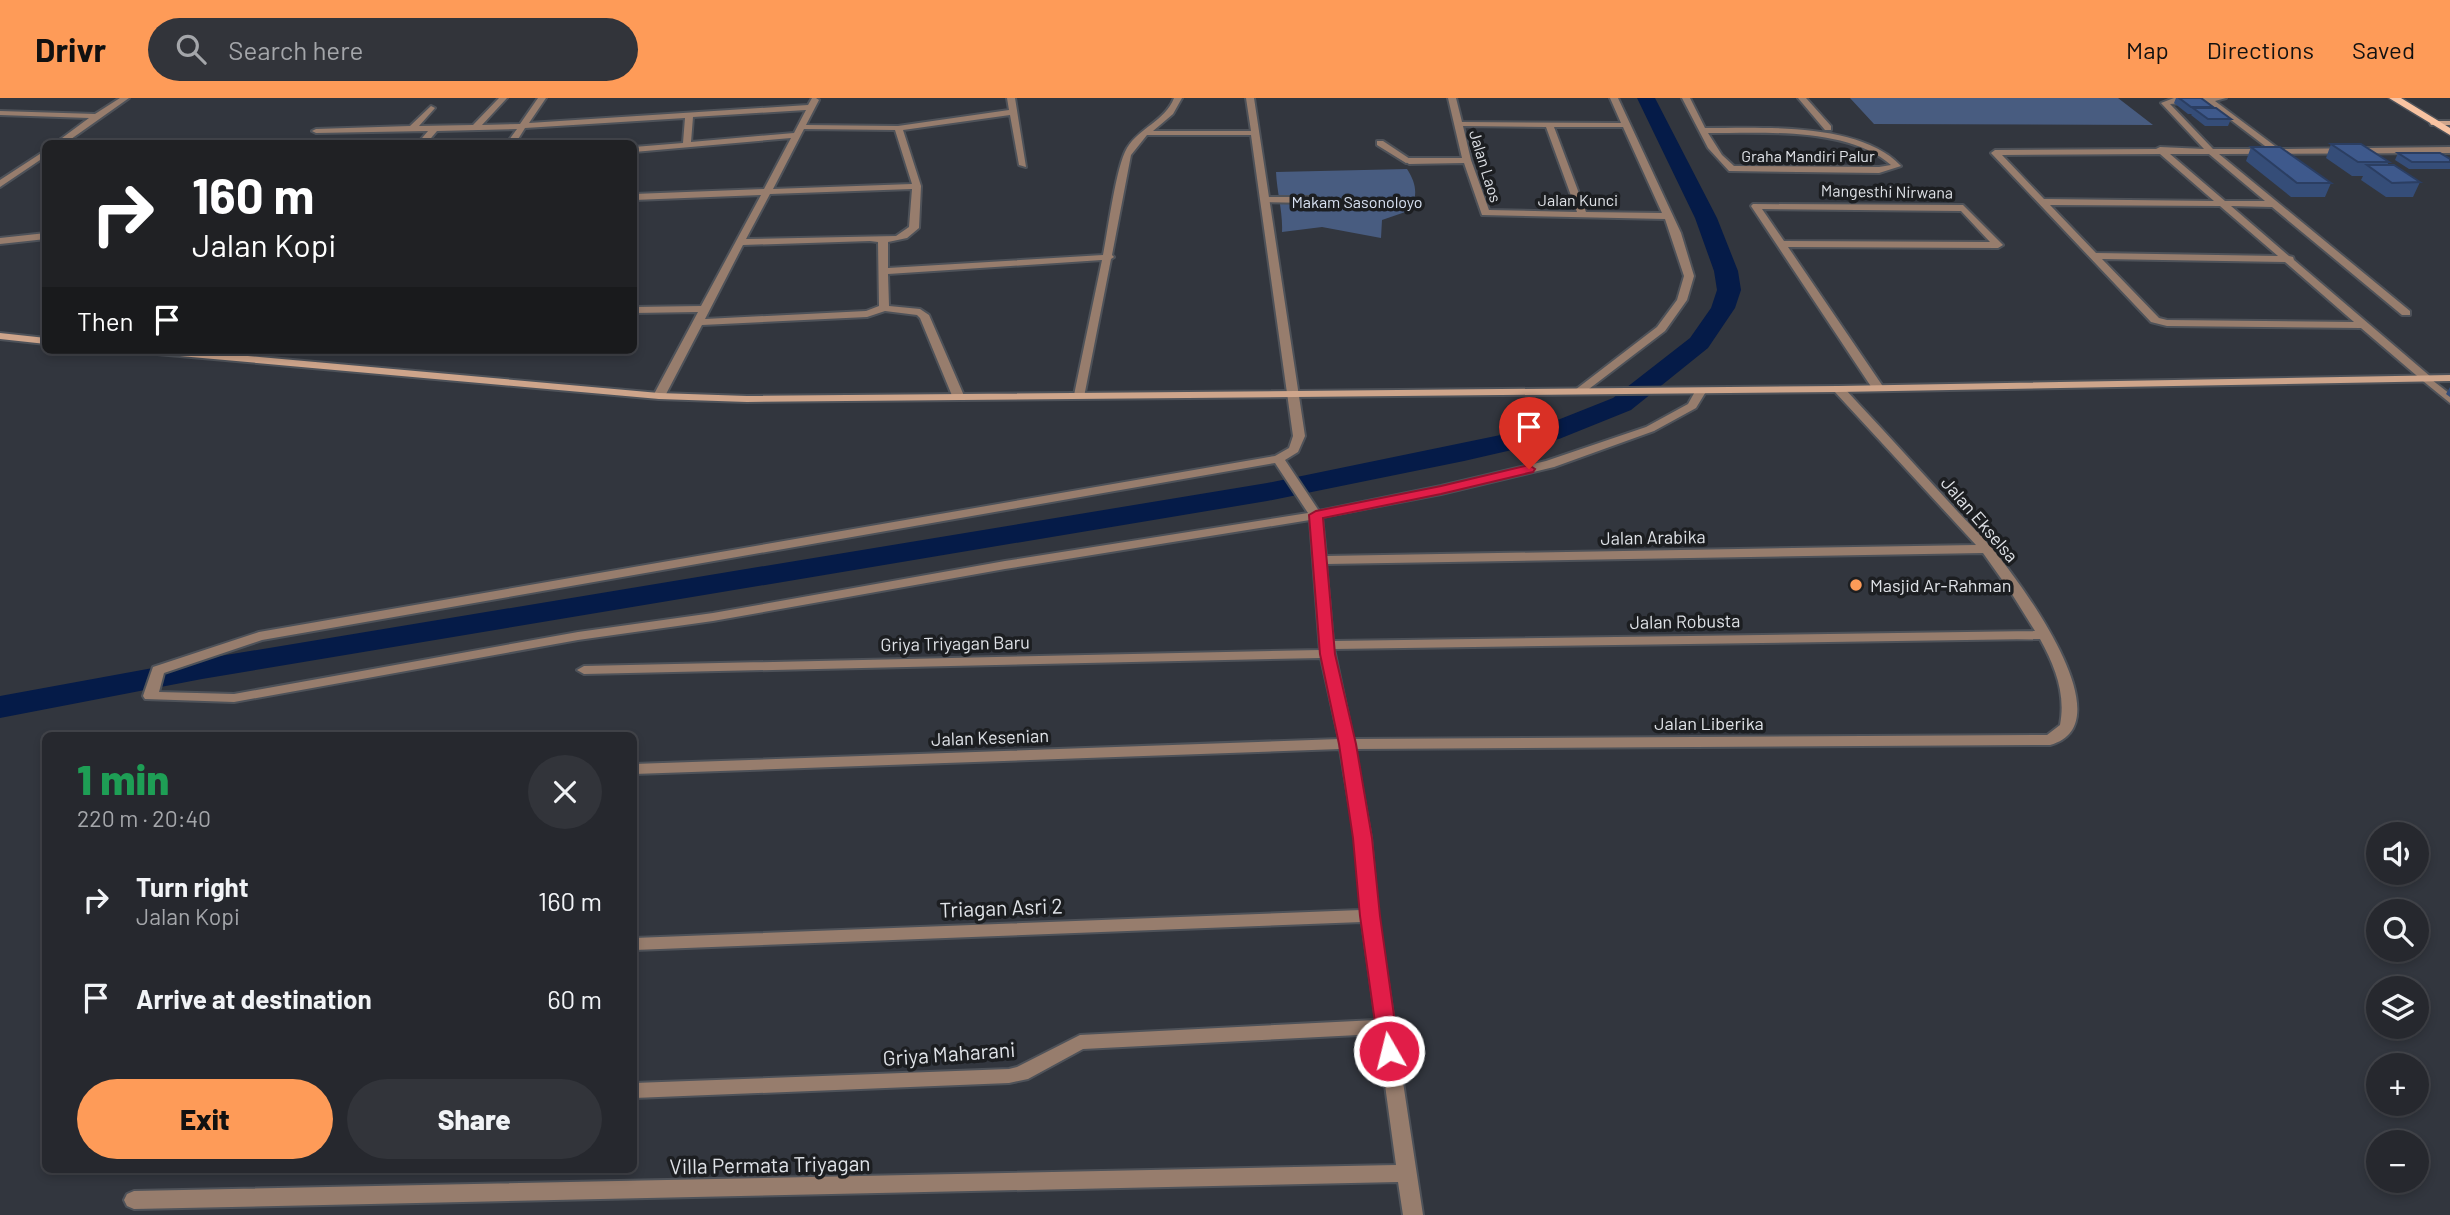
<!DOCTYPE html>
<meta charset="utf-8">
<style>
body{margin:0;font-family:Barlow,sans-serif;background:#32343a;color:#f1f3f6;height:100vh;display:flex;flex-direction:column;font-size:26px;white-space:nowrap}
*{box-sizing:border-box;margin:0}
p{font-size:23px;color:#a4a6aa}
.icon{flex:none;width:38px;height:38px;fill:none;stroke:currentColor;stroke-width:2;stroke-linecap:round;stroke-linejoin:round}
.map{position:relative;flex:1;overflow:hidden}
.side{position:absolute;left:42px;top:634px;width:595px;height:441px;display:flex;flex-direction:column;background:#26282e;border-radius:10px;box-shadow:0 4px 10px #0003,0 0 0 2px #42444a}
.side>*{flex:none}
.top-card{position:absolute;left:42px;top:42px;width:595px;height:214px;border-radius:10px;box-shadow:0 4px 10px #0003,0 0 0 2px #42444a;background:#202124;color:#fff;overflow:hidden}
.fabs{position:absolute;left:2366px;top:724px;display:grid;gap:14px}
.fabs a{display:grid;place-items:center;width:63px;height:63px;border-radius:50%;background:#26282e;box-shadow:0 4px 10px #0003,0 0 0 2px #42444a;font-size:35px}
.pin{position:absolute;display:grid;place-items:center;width:60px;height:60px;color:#fff;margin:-72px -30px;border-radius:50% 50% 50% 0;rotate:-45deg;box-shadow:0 0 7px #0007}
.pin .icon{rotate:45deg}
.me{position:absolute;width:77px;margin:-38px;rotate:352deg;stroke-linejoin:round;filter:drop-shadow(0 0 5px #0008)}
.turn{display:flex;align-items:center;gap:24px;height:147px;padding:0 35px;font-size:32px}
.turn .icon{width:91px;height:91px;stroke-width:2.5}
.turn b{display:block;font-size:49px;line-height:60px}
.then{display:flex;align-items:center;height:66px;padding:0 35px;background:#0003;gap:14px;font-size:26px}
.round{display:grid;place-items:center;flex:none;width:74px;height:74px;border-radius:37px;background:#32343a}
.head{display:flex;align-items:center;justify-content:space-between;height:119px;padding:0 35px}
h1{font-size:42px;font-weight:800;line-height:52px;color:#1e9e55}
.cta{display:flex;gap:14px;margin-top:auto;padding:14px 35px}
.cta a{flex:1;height:80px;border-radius:42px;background:#fe9b58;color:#111;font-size:28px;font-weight:800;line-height:80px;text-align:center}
.cta a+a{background:#32343a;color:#f1f3f6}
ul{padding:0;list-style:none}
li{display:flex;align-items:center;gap:21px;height:98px;padding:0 35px}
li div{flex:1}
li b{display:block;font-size:26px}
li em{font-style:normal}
header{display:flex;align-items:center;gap:42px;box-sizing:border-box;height:98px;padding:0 35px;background:#fe9b58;color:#111}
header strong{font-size:33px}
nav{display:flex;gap:38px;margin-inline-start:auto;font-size:24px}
.search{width:490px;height:63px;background:#32343a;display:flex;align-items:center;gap:18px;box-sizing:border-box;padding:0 24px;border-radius:38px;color:#a4a6aa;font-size:26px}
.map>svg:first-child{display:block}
.green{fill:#485c80}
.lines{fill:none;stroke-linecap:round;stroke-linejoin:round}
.canal{fill:#051b48;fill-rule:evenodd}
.lane-casing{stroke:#4e5259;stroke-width:4}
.street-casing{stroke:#4e5259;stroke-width:4}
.secondary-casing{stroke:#4e5259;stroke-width:4}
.primary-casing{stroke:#4e5259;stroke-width:3}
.lane{fill:#977d6d;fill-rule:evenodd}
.street{fill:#977d6d;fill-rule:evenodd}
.secondary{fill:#cea58b;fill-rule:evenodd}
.primary{fill:#f8c3a2;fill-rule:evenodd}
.wall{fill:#354d78}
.building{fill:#3e598c;stroke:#2b3e62;stroke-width:2}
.route{fill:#e11d48;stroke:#92132f;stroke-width:2}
.poi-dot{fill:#fe9b58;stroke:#1c1e21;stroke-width:2.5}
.labels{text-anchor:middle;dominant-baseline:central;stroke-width:7;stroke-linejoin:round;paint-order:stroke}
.far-street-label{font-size:16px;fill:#dfe2e7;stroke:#1c1e21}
.far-park-label{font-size:16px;fill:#d9e2f2;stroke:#1c1e21}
.street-label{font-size:18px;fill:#dfe2e7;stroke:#1c1e21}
.poi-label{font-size:18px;fill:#dfe2e7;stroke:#1c1e21;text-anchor:start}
.near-street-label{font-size:21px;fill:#dfe2e7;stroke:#1c1e21}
</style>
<header>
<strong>Drivr</strong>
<div class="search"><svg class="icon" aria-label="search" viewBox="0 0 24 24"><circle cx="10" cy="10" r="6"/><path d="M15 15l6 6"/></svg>Search here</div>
<nav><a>Map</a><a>Directions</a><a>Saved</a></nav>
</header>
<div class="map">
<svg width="2450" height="1117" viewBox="0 0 2450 1117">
<rect width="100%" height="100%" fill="#32363e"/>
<!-- green -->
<path class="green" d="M1850 0H2118L2153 27 1874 26Z
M1407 71C1416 85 1418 96 1411 112L1382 122 1381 140 1322 129 1282 134C1283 114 1277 95 1276 74Z"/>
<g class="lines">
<!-- canal -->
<path class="canal" d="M1637 0H1655L1717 120 1738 173 1741 192 1735 210 1708 250 1631 312 1559 341 1464 363 1267 403 202 581 0 620V598L202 561 1267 385 1540 329 1613 300 1690 240 1711 210 1717 192 1714 173 1695 120Z"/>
<!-- lane casing -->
<g class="lane-casing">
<path id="lane" d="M1377 43H1383L1413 63 1406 65 1377 47Z
M1265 99H1311L1315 102 1311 105 1262 104V100Z
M2427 278 2450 296V305L2423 283 2422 281Z"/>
</g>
<!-- street casing -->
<g class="street-casing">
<path id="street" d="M120 0H129L64 46H54L89 20 0 17V13L95 16Z
M499 0H507L482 27 520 26 538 0H546L529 25 808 7 812 0H816L819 2 806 27 898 28 1009 12 1007 0H1015L1026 69 1019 67 1010 17 903 32 921 88 919 130 907 140 888 144V170L1103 157C1108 132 1116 68 1127 50 1139 30 1165 23 1174 0H1182L1173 16 1153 33H1251L1246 0H1254L1305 338 1298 354 1285 362 1319 413 1441 388 1546 363 1646 329 1688 306 1697 290H1705L1707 292 1696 310 1654 333 1554 369 1441 396 1322 419 1326 458 1976 447 1834 293V289C1844 286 1850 297 1857 304 1891 340 1924 377 1958 414 1969 426 1981 437 1991 449 2017 480 2128 626 2050 647L1355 651 1371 740 1378 818 1423 1117H1403L1398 1084 134 1111 127 1108 124 1102 127 1096 134 1093 1396 1067 1378 936 1083 951 1028 981 1009 985 634 1000V985L1009 971 1017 969 1080 937 1376 922 1362 824 634 852V840L1361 812 1355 740 1340 651 634 676V666L1339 641 1321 560 584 576 577 572 584 568 1320 552 1310 422 1005 471 713 523 578 542 234 604 145 601 143 598 153 569 259 534 1275 358 1289 350 1293 338 1251 37H1147L1131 57 1112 157 1114 159 1111 161 1084 299H1076L1074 297 1102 162 888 176 889 208 920 211 929 217 965 300 963 302H955L953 300 920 220 917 217 885 213 867 219 702 227 665 298 659 301 653 298 698 214 634 215V209L701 208 761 97 634 102V96L764 91 791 40 634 54V49L683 45 685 20 525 30 515 46H506L517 31 437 33 426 46H417L428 33 316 35 312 33 316 31 410 28 431 8 435 10 419 28 473 27ZM806 12 794 35 691 44 693 19ZM804 31 895 32 912 86 773 91ZM912 91 909 129 896 138 746 141 770 96ZM870 143 878 144 879 208 866 213 705 221 743 147ZM1275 365 1308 415 1005 463 713 515 578 534 234 596 159 594 164 575 262 542ZM1983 455 2010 493 2035 533 1333 543 1326 466ZM2040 541C2055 568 2066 596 2060 627L2047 637 1353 641 1334 551Z
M1448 0H1456L1462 24 1621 25 1610 0H1618L1681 135 1694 178 1687 202 1665 233 1585 294H1577L1575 292 1657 229 1677 202 1684 178 1665 121 1482 117 1464 65 1409 66 1405 63 1409 60H1462ZM1463 28 1546 29 1577 114 1489 112 1471 62ZM1554 29H1623L1662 115 1586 114Z
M1682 0H1690L1705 30C1762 30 1860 24 1901 68L1879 75 1729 73 1708 50ZM1708 35C1762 35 1848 29 1891 67L1879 69 1734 68 1722 57Z
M1798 0H1806L1831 28V32H1825Z
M2174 0H2226L2215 3 2279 51 2450 49V55L2219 56 2410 213V217H2402L2272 109 2231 108 2289 158 2293 159 2294 162 2431 279V283H2423L2361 230 2167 228 2151 224 1991 55 1995 52 2156 51 2160 49 2204 51 2161 5ZM2206 3 2269 51H2213L2170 6ZM2160 56 2214 103 2044 101 2002 57ZM2170 56H2209L2265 103H2225ZM2050 107 2220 108 2278 158 2096 155ZM2102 161 2285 164 2354 224 2167 222 2159 220Z
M46 52V58L0 89V82Z
M1753 106 1963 107 2003 147 1998 150 1788 149 1884 290 1878 293 1872 290 1751 108ZM1762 111 1961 113 1990 144 1784 143Z
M46 135V141L0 146V140Z"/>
</g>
<!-- secondary casing -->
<g class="secondary-casing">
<path id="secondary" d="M2434 23H2450V27H2431L2430 25Z
M0 235 46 240V246L0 241Z
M141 252H182L659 295 747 298 1838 288 2450 277V283L1838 294 747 304 659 301 146 255Z"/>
</g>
<!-- primary casing -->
<g class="primary-casing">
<path id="primary" d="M2389 0H2401L2450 30V37Z"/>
</g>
<!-- lane -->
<use href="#lane" class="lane"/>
<!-- street -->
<use href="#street" class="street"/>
<!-- secondary -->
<use href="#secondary" class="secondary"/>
<!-- primary -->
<use href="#primary" class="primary"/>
</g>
<!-- wall -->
<path class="wall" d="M2164 0H2201L2213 9V10L2231 21 2228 28H2205L2191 17 2192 16H2188L2174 5 2176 0Z
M2331 46 2389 64 2387 67 2420 84 2413 99H2386L2361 82 2363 78H2352L2326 60Z
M2251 49 2331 85 2325 99H2291L2246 63Z
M2398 55 2450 64V71H2409L2395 62Z
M2450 289V299L2446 296Z"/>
<!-- building -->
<path class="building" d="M2179 0H2201L2213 9H2191Z
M2193 10H2216L2231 21H2208Z
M2331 46H2361L2389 64H2358Z
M2251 49H2280L2331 85H2297Z
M2398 55H2440L2450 61V64H2412Z
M2367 67H2394L2420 84 2392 85Z"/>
<!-- route -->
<path class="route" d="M1529 367 1535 371 1533 374 1441 396 1323 420 1335 556 1356 646 1372 740 1380 818 1399 953 1396 959 1389 961 1382 959 1379 953 1360 818 1353 740 1339 646 1320 556 1309 417 1316 413 1441 388Z"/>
<!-- markers -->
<circle class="poi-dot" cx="1856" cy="487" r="7"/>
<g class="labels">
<!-- far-street labels -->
<g class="far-street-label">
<text x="1808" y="57">Graha Mandiri Palur</text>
<text transform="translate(1486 68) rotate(73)">Jalan Laos</text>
<text transform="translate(1887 93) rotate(1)">Mangesthi Nirwana</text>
<text x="1578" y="101">Jalan Kunci</text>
</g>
<!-- far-park labels -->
<g class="far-park-label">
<text x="1357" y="103">Makam Sasonoloyo</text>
</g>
<!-- street labels -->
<g class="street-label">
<text transform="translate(1980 421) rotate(49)">Jalan Ekselsa</text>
<text transform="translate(1653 439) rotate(-1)">Jalan Arabika</text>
<text transform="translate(1685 523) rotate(-1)">Jalan Robusta</text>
<text transform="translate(955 545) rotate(-1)">Griya Triyagan Baru</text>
<text x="1709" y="625">Jalan Liberika</text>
<text transform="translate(990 639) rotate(-2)">Jalan Kesenian</text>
</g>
<!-- poi labels -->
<g class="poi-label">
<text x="1870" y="487">Masjid Ar-Rahman</text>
</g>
<!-- near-street labels -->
<g class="near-street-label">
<text transform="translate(1001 809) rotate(-2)">Triagan Asri 2</text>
<text transform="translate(949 955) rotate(-4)">Griya Maharani</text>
<text transform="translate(770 1066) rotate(-1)">Villa Permata Triyagan</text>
</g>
</g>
</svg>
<div class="fabs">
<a><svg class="icon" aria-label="sound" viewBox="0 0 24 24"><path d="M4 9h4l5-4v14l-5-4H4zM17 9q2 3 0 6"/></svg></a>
<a><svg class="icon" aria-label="search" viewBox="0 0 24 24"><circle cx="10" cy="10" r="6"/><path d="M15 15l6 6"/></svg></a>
<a><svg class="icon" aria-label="layers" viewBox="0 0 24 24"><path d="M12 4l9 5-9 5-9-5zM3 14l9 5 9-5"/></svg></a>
<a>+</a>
<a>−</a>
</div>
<div class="pin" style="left:1529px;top:371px;background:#d93025"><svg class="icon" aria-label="arrive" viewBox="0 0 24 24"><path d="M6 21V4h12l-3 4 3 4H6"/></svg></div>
<svg class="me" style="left:1389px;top:953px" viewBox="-20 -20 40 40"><circle r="17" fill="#e11d48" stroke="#fff" stroke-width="3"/><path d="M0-11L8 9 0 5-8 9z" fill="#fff"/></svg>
<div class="top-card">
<div class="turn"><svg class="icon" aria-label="right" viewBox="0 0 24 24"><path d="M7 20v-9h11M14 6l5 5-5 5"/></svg><div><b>160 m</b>Jalan Kopi</div></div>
<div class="then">Then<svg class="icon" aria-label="arrive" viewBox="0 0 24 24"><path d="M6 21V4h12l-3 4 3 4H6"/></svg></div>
</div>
<section class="side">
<div class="head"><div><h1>1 min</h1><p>220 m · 20:40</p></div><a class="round"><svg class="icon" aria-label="close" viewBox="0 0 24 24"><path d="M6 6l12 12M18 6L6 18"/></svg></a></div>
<ul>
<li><svg class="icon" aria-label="right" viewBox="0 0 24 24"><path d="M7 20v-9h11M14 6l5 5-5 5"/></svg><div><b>Turn right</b><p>Jalan Kopi</p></div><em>160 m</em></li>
<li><svg class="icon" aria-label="arrive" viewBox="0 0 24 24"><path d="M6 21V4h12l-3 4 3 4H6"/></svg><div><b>Arrive at destination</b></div><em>60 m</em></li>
</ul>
<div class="cta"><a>Exit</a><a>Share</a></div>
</section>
</div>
